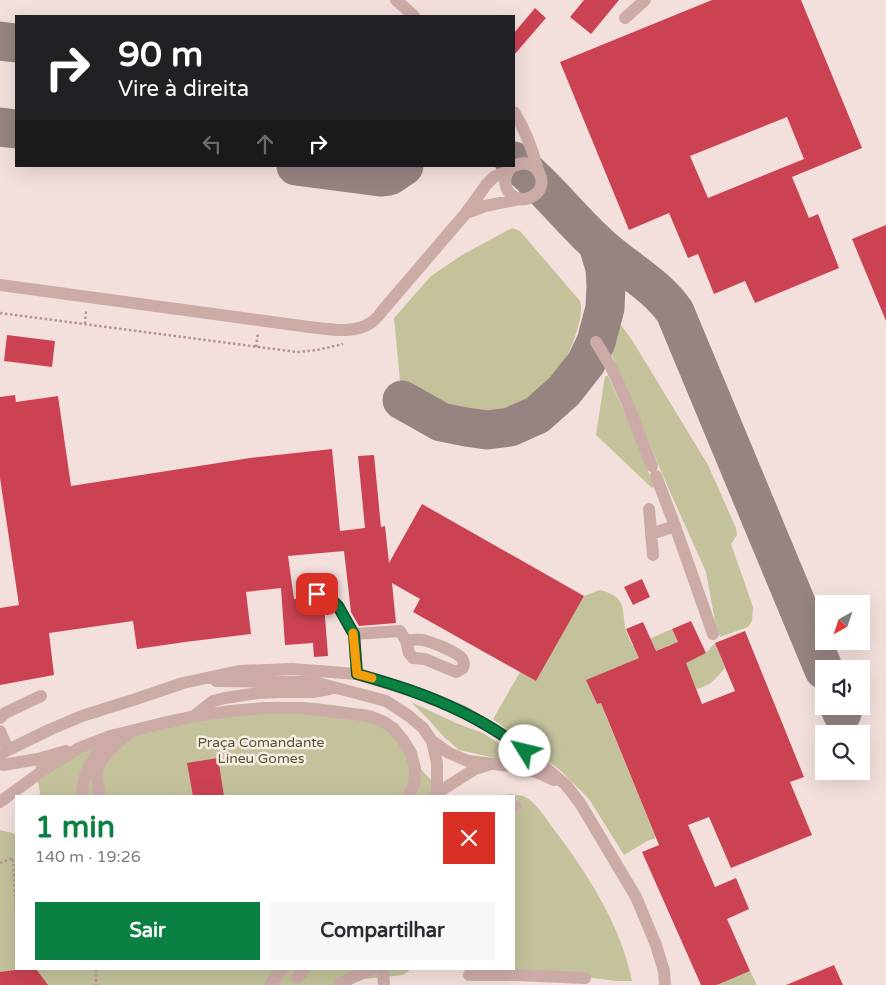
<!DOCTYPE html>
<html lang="pt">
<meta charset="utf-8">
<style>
body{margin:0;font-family:"Varela Round",sans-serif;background:#f7f7f7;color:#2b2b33;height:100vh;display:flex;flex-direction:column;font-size:19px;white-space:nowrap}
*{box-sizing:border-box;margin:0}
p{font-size:16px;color:#7c7c81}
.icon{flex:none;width:28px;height:28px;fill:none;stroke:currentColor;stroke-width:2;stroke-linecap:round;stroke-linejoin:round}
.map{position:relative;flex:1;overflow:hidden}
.panel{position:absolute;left:15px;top:795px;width:500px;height:175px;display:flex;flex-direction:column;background:#fff;border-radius:0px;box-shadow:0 5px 20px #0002}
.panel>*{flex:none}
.banner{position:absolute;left:15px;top:15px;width:500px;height:152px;border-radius:0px;box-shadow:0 5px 20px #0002;background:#202124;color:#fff;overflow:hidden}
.needle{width:32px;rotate:220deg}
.tools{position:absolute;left:815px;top:595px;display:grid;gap:10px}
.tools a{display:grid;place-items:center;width:55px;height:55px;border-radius:0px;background:#fff;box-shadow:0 5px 20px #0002;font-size:25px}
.pin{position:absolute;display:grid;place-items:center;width:42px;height:42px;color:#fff;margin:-21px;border-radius:10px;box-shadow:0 2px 8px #0006}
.me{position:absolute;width:55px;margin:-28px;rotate:306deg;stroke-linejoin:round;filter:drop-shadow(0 0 4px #0008)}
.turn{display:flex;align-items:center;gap:18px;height:105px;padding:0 20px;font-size:22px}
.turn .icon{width:65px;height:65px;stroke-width:2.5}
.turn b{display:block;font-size:35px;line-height:42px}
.lanes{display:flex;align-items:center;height:48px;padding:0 20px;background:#0003;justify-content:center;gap:25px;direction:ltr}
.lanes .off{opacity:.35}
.round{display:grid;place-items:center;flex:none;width:52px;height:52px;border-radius:0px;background:#f7f7f7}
.overview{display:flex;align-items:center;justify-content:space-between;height:85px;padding:0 20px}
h1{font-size:30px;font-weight:700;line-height:38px;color:#0b8043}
.action{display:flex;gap:10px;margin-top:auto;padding:10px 20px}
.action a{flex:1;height:58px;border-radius:0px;background:#0b8043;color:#fff;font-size:20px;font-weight:700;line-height:58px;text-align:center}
.action a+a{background:#f7f7f7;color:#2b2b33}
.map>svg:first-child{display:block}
.green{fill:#c3c29b;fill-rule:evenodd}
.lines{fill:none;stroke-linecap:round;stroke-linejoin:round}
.taxiway{stroke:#968482;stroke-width:39}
.building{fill:#cb4252;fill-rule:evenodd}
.path{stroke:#b89491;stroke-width:2.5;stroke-dasharray:2.5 2.5;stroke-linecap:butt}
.minor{stroke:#ccaba7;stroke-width:12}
.route-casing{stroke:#07532c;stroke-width:12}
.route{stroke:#0b8043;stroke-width:9}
.slow{stroke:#f59e0b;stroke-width:9}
.labels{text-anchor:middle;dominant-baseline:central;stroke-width:5;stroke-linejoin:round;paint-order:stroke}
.park-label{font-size:14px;fill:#57572b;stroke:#faece8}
</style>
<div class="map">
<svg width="886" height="985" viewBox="0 0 886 985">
<rect width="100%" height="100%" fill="#f3e0dc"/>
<!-- green -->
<path class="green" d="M512 228 520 231 580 301C584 313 576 334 572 345 564 364 553 378 537 390 527 398 517 406 504 410 494 413 484 411 474 410 469 410 464 410 459 409 442 406 415 391 400 381L394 318 431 276 462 255Z
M616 320 618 321 632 340 708 465 736 528 737 535 731 544 753 607 752 621 748 627 720 637 715 621 706 572 667 485 610 350 611 339Z
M605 376H608L633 431 654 487 652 488 596 435Z
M600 590C625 597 622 605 625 627 626 633 630 640 633 646L672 629 687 662 706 653 715 643 725 668C716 678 711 686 696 689L693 682 606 716 656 838 647 841 624 855 589 799 561 771 493 719 520 672 536 681 584 596ZM670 645 680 669 597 704 587 680Z
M301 702 317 703 347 707 362 710 379 716 418 766 446 796H39L40 793 35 764 117 729 142 722 175 714Z
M411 702 456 723 483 733 516 755 514 762 459 750 444 737 427 718Z
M512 794C515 795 519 795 523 796 535 801 545 817 552 827 586 871 621 925 632 981H616L579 976 514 969V796H484Z
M0 830 16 834V969H416L410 970 403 975 364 979 346 985H0Z
M750 971 757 985H717Z"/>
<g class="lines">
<!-- taxiway -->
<path class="taxiway" d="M0 41 16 43
M0 127 16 129
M514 161C545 185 569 218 598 244 623 268 656 284 675 312L824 670
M296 166 380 177 389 176 404 166
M402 400 441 422 466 427 487 430 510 427 537 415 564 391 586 363 596 342 605 308 606 286 605 268 598 245
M839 706 842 713"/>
</g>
<!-- building -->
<path class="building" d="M584 0H619L591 34 570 17Z
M712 0H801L862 148 792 177 809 218 818 214 839 268 755 303 745 281 714 294 698 254 688 258 669 213 629 230 560 62ZM787 117 804 159 708 198 690 156Z
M535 8 546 18 514 55V33Z
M886 225V321L852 239Z
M7 335 55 341 52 367 4 361Z
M15 395 16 402 58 396 71 486 250 458 332 449 340 531 365 528 358 456 374 455 381 527 385 526 389 563 422 504 584 596 536 681 413 612 420 599 392 583 396 623 359 626 351 612 344 551 288 556 294 599 310 598 315 602 324 604 328 656 314 657 313 643 285 645 281 588 246 592 251 634 185 642 137 649 133 621 49 633 54 675 0 685V608L19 605 0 478V397Z
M642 579 650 597 633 605 624 587Z
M691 621 706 653 686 663 702 704 735 691 715 643 745 631 804 777 790 782 812 835 731 868 709 817 688 825 715 887 736 878 749 909 727 919 750 971 717 985H701L642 852 659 845 601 703 597 704 586 680 639 658 626 629 643 622 656 651 678 642 672 629Z
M218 758 224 796H193L187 763Z
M834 965 843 985H786Z
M22 969H36L48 985H0V972Z"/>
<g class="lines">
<!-- path -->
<path class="path" d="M0 313 297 352 317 350 343 344
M85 324 86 310
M256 347 258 333
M0 863 13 858 16 917
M96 969V985"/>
<!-- minor -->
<path class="minor" d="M396 0 414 16
M625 18 645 0
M514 112C526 131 533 150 538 171
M511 168C502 177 504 192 515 197 520 200 526 200 531 197 553 187 537 154 514 166
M466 213 485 206 520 199
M0 285 309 327C330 329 353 335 372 322 376 319 380 314 383 310L466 213 486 185 494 177 508 171
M596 342 611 367 626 400 652 466
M656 476 675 526 713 634
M649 509 653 555
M651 534 675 526
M317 594 329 597 338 606 354 634 357 674
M354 634 400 631 406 641C411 640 417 639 423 640 431 642 459 652 463 660 465 664 464 664 463 668L456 672 425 659 413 658 409 653 406 641
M216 681 302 682 318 683 386 701 409 716 423 728 432 741 437 763V793
M194 716 213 701 225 698 258 693 279 692H312L330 689
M0 718 5 713 41 696
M0 731 8 750
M432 741 449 753 468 761 511 766 539 773 554 780
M0 755 8 750 49 730 82 716 139 698 183 683 239 671 292 669 357 674 409 690 462 711 509 738 540 763 566 785 580 803 636 897 656 945 664 971 665 985
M3 765 38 759 66 751
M82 796C83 773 89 764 103 746
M99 796C99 789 97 780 97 772 99 758 119 741 129 733
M435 796 437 793 475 769 488 765
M0 802 45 769 79 748 110 736 194 716 231 711 264 708H300L362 715 372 717 384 722 394 729 403 740 411 753 415 768 414 784 409 796
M514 806H515
M383 969 384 985
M469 975H515L585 978
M297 978 304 969
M270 985 282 969
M339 985 349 979 372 969"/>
</g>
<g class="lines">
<!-- route casing -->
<g class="route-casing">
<path id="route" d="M317 594 329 597 338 606 352 631 354 634 357 674C375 679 392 684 409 690 450 704 490 724 525 751"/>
</g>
<!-- route -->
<use href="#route" class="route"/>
<!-- slow -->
<path class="slow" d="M353 633 357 674 372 678"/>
</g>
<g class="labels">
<!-- park labels -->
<g class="park-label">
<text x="261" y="742">Praça Comandante<tspan x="261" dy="16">Lineu Gomes</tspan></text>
</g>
</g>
</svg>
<div class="tools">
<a><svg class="needle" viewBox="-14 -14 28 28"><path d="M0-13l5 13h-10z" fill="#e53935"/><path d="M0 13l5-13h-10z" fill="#7c7c81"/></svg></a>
<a><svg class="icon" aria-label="sound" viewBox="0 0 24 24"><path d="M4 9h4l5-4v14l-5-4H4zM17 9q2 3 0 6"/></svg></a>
<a><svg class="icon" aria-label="search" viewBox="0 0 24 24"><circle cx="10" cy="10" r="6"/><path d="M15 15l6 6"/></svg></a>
</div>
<div class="pin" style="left:317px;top:594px;background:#d93025"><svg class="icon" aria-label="arrive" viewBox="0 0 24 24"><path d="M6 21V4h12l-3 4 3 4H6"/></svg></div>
<svg class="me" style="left:525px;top:751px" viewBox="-20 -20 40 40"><circle r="19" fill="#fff"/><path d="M0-13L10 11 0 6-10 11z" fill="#0b8043"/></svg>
<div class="banner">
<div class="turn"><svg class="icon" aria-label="right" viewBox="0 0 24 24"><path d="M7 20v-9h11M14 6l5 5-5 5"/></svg><div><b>90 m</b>Vire à direita</div></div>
<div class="lanes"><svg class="icon off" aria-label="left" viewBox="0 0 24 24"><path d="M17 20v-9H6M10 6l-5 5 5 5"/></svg><svg class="icon off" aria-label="ahead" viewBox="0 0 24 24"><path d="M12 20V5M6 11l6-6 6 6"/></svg><svg class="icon" aria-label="right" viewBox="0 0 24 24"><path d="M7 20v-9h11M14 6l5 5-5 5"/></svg></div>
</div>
<section class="panel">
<div class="overview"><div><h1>1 min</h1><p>140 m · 19:26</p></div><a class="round" style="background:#d93025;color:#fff"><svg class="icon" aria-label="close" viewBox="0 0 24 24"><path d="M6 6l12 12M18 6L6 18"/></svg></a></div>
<div class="action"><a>Sair</a><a>Compartilhar</a></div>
</section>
</div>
